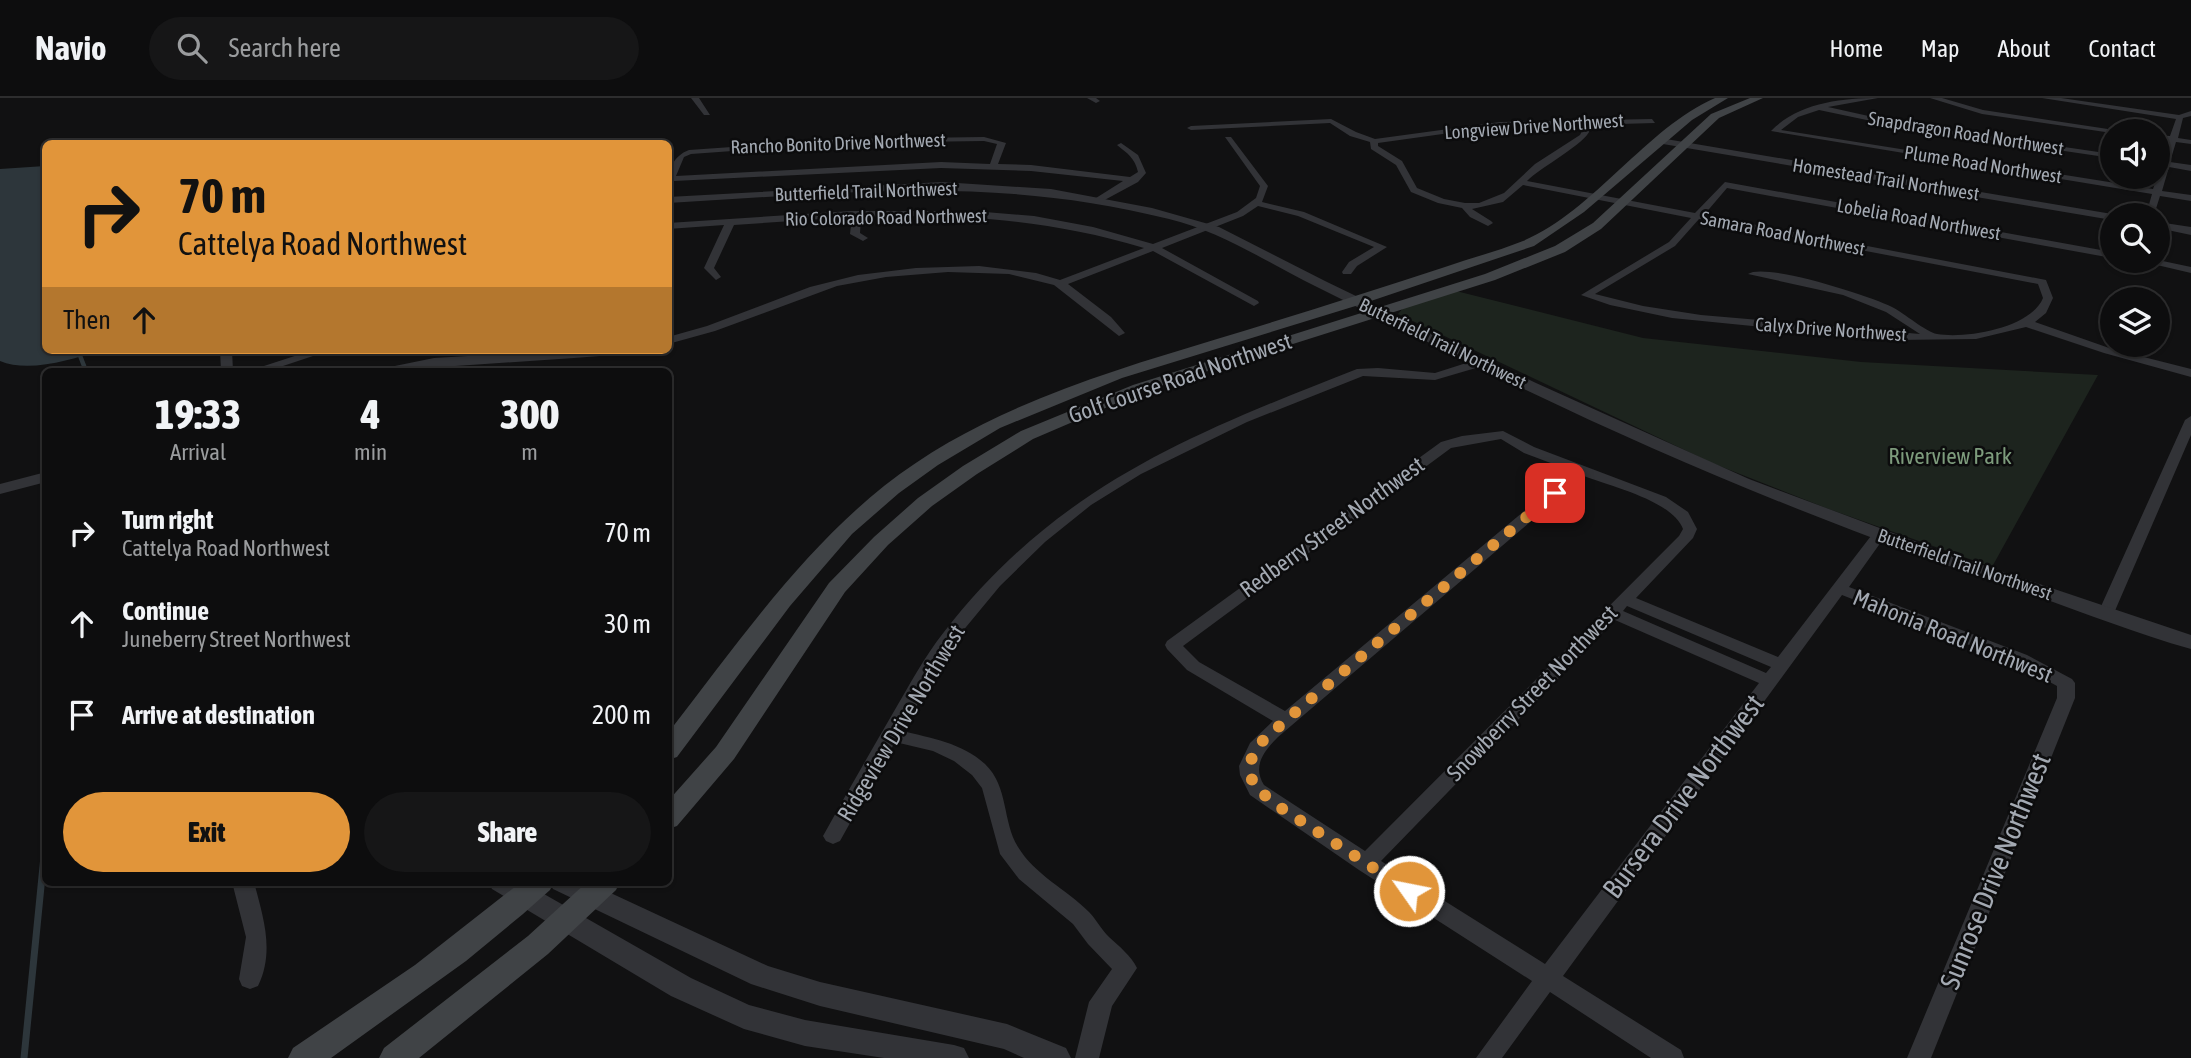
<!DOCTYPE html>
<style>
body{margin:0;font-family:"Asap Condensed",sans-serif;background:#161617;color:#f1f3f6;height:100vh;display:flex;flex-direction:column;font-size:26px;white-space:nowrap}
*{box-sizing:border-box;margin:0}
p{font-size:23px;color:#9a9c9e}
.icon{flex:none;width:38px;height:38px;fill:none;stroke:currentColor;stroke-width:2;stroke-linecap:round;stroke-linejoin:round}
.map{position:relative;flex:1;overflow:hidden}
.sheet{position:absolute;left:42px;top:270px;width:630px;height:518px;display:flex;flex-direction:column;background:#0d0d0e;border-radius:10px;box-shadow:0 2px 5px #0004,0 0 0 2px #2d2d2e}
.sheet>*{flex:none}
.top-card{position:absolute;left:42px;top:42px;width:630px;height:214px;border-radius:10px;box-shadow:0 2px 5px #0004,0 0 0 2px #2d2d2e;background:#e1953a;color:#111;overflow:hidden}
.buttons{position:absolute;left:2100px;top:21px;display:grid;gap:14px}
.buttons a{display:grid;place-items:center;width:70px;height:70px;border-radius:50%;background:#0d0d0e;box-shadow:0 2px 5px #0004,0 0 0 2px #2d2d2e;font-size:35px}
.pin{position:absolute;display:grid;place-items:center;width:60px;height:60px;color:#fff;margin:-30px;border-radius:14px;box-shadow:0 4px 10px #0006}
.me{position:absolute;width:77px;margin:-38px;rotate:303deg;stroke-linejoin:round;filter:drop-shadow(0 0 5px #0008)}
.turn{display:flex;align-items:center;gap:24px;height:147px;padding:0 21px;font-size:32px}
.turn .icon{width:91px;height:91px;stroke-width:2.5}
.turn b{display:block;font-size:49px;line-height:60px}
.then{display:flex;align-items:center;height:66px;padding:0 21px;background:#0003;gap:14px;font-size:26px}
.eta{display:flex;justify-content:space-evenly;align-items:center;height:119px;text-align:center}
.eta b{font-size:42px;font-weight:800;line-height:49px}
.action{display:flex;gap:14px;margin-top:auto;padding:14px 21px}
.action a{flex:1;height:80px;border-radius:42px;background:#e1953a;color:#111;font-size:28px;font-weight:800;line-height:80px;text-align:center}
.action a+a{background:#161617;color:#f1f3f6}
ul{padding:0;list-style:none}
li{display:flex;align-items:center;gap:21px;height:91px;padding:0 21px}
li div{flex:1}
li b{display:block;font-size:26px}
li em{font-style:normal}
header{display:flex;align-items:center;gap:42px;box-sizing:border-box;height:98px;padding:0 35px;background:#0d0d0e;border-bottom:2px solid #2d2d2e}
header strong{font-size:33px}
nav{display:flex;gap:38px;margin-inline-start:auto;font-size:24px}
.search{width:490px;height:63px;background:#161617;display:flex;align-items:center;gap:18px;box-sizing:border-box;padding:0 24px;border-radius:38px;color:#9a9c9e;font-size:26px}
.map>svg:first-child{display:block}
.green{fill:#1d241e}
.water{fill:#2d363b}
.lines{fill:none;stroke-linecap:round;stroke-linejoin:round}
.stream-far1{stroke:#2d363b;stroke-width:4.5}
.stream{stroke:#2d363b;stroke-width:7}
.minor{fill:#323337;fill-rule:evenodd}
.tertiary{fill:#323337;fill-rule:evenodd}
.secondary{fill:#404346;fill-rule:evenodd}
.route{stroke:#e1953a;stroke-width:12;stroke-dasharray:0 21.6}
.labels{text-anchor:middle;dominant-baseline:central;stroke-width:5;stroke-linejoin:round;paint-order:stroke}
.far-street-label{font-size:19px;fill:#a3a9b2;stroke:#0c0c0d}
.street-label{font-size:23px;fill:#a3a9b2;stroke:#0c0c0d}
.park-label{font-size:23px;fill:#7d9b7c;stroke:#0c0c0d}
.near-street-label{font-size:28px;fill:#a3a9b2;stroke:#0c0c0d}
</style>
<header>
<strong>Navio</strong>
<div class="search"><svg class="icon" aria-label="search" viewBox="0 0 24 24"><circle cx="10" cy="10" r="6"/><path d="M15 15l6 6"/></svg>Search here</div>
<nav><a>Home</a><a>Map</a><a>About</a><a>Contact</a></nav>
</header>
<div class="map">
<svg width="2191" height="960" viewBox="0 0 2191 960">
<rect width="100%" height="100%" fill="#111112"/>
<!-- green -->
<path class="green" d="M1456 193 1643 240 1861 264 2098 277 1992 469 1826 410 1712 365 1398 216 1403 210Z"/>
<!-- water -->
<path class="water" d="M45 68 46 252H100C72 262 28 275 0 263V71Z"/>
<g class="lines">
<!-- stream-far1 -->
<path class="stream-far1" d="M79 255 86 273"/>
<!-- stream -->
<path class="stream" d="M24 960 46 738"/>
<!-- minor -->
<path class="minor" d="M691 0H699L710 17H704Z
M1087 0H1096L1100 3 1096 5Z
M1878 0 1828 9 1900 25 2112 56V60L1900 29 1819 12 1798 19 1781 32 2153 91 2161 68 2158 67V63H2162L2169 43 2158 41V37L2170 38 2176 21 2042 0H2061L2179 17 2191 13V18L2183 20 2178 40 2191 42V46L2176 44 2170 64 2191 67V73L2169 69 2162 93 2191 97V103L2160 98 2154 117H2146L2152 96 1771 33C1798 5 1841 0 1878 0Z
M1930 0H1942L1983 12 2121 33 2112 35 1982 16Z
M1331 21 1356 34 1375 41 1500 24 1652 21 1655 25 1584 27 1590 32C1585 46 1541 69 1527 83L1695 115 1725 84 2112 154V160L1727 90 1704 117 2046 182 2053 200 2046 215 2035 224 2112 251 2191 271V279L2104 255 2026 229 1976 241 1895 242 1672 220 1610 207 1581 197 1669 144 1691 120 1523 87 1503 104 1472 111 1491 123 1493 125 1488 128 1470 119 1462 110 1438 105 1411 94 1396 67 1371 51 1370 44 1350 38 1330 25 1191 32 1187 30 1191 28ZM1575 27 1582 33 1580 37 1535 66 1504 95 1479 105H1465L1444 101 1417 90 1402 63 1378 48V45L1500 28ZM1699 121 2038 186 2043 200C2031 230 1966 241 1937 236 1926 234 1904 215 1892 209 1870 198 1765 164 1748 176L1843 197 1886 214 1920 236 1701 217 1643 208 1595 196 1675 148Z
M984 39 1006 45 998 66 1031 67 1130 79 1138 74C1135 60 1127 55 1117 47L1121 45 1138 57 1146 75 1138 84 1099 105 1096 104V100L1123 83 1031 73 941 70 674 83 668 88C668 72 673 58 689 52L844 41ZM984 43 997 46 990 66 941 64 676 78 684 59 691 56 844 45Z
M1225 39H1231L1268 88 1262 104 1304 114 1387 149 1357 168 1351 176H1343L1342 174 1349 164 1374 149 1298 118 1258 108 1243 118 1162 150 1258 203 1259 205 1254 208 1153 153 1068 186 1111 219 1125 235 1119 238 1054 187 1009 176 948 174 886 179 837 188 715 233 668 246V239L707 228 810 189 858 177 916 170 979 168 1036 175 1060 182 1144 150C1047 121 962 116 861 119L860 135 868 140 863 143 850 136 852 119 734 127 714 170 721 179 716 182 704 170 724 127 668 131V125L851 113H973L1034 118 1093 129 1153 146 1237 114 1256 100 1260 88Z
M2158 162 2191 169V175L2140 163Z
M220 252H232L233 273H221Z
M313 252H331L268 273H249Z
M580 252H632L626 256 574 260 568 256Z
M1482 260 1488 264 1486 267 1435 282 1363 278 1247 324 1141 376 1091 407 1045 444 1000 488 952 546 902 633C931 640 962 645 985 666 1009 689 1002 723 1018 749 1035 777 1066 791 1089 814 1096 821 1101 831 1109 839 1119 848 1131 858 1137 870L1112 908 1099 960H1075L1089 904 1112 871 1088 846 1073 826 1019 781 1000 756 982 690 972 677 954 663 933 653 895 644 840 743 833 746 826 743 823 738C846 696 870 655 893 615 909 588 924 559 944 534 1056 389 1191 336 1357 271L1378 270 1435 275Z
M2191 318V337L2114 515 2112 519H2100L2098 515 2185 322Z
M1503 333 1534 349 1666 399 1688 414 1697 431 1693 440 1636 500 1778 559 1874 434 1879 433 1886 437 1849 489 2027 557 2072 581 2075 585V600L1931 960H1907L2057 600V588L2015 565 1842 497 1563 878 1681 952 1684 960H1651L1550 894 1502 960H1476L1532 883 1359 772 1250 697 1240 677 1239 668 1250 645 1273 623 1187 572 1167 551 1165 547 1167 543 1441 344 1462 338ZM1501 341 1524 355 1572 373 1285 613 1199 564 1183 548 1451 350ZM1584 378C1610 388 1673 403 1683 431L1679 438 1365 753 1264 687C1252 668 1264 653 1278 639ZM1627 508 1771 569 1766 575 1623 513ZM1615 522 1759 585 1545 866 1381 763Z
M232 784H254C263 819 275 853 258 888L250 891 242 888 239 881 246 839Z"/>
<!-- tertiary -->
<path class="tertiary" d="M1660 40 2112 116 2116 117H2112V122L1657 45 1655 43Z
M942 84 1051 91 1152 110 1219 129 1325 183 1536 285 1749 381 1941 453 2191 537V551C2137 536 2083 514 2030 496 1855 437 1693 372 1526 292 1456 258 1385 223 1315 188 1266 164 1223 134 1169 121 996 77 843 95 668 105V99Z
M2158 124 2191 129V137L2158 130Z
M568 252 579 253 581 256 574 260 383 273 385 270 434 260Z
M46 374V384L0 396V386Z
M488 784H523L691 880 749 907 805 922 954 947 964 950 969 960H884L805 948 744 931 671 898 492 791Z
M549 784H587L768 868 820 884 1007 926 1066 950 1071 960H1024L1004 951 820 908 751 886 553 791Z"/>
<!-- secondary -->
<path class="secondary" d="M1715 0H1728L1692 22 1584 114 1534 148 1362 206 1122 280 1000 330 938 367 899 395 852 436 790 508 677 659 668 662V635C735 549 798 457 884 388 980 312 1101 276 1217 241 1293 218 1369 194 1445 169 1471 160 1498 153 1523 143 1594 113 1646 30 1715 0Z
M1750 0H1763L1719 20 1601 131 1565 154 1495 182 1145 293 1033 341 977 376 932 408 888 447 845 494 734 661 677 728 668 731V703L716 649 829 485 874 439 918 400 963 368 1021 333 1133 287 1485 176 1555 148 1593 125 1711 16Z
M521 784H554L550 792 523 816 466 863 331 960H288L293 950 415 867Z
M587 784H620L616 792 548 856 419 960H379L384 950 528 838Z"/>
</g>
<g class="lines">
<!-- route -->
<path class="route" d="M1409 793 1275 706 1253 687 1249 667 1257 648 1286 622 1555 395"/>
</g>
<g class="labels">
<!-- far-street labels -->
<g class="far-street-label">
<text transform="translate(1534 28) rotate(-4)">Longview Drive Northwest</text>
<text transform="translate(1966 35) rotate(9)">Snapdragon Road Northwest</text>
<text transform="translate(838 45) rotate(-2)">Rancho Bonito Drive Northwest</text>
<text transform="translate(1983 66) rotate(9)">Plume Road Northwest</text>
<text transform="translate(1886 81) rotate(9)">Homestead Trail Northwest</text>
<text transform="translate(866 93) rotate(-2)">Butterfield Trail Northwest</text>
<text transform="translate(886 119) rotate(-1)">Rio Colorado Road Northwest</text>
<text transform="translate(1919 121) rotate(10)">Lobelia Road Northwest</text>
<text transform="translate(1783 135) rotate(11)">Samara Road Northwest</text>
<text transform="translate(1831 231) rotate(4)">Calyx Drive Northwest</text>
<text transform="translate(1443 245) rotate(26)">Butterfield Trail Northwest</text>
<text transform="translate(1965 466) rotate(19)">Butterfield Trail Northwest</text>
</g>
<!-- street labels -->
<g class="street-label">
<text transform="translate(1180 280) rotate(-19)">Golf Course Road Northwest</text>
<text transform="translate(1332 429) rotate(-36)">Redberry Street Northwest</text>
<text transform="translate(1953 538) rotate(22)">Mahonia Road Northwest</text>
<text transform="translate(1532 595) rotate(-46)">Snowberry Street Northwest</text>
<text transform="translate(901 625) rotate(-59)">Ridgeview Drive Northwest</text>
</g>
<!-- park labels -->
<g class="park-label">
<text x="1950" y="358">Riverview Park</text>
</g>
<!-- near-street labels -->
<g class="near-street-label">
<text transform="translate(1683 698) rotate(-53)">Bursera Drive Northwest</text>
<text transform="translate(1995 773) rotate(-68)">Sunrose Drive Northwest</text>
</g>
</g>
</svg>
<div class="buttons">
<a><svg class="icon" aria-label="sound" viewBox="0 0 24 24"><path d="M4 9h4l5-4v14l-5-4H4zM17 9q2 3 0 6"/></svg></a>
<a><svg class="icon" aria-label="search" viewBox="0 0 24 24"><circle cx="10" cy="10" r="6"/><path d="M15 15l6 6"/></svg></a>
<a><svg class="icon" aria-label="layers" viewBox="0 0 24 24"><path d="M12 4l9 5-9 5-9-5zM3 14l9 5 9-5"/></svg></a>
</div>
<div class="pin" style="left:1555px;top:395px;background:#d93025"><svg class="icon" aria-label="arrive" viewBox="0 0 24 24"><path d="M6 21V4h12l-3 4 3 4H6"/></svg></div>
<svg class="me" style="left:1409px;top:793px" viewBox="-20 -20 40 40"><circle r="17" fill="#e1953a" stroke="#fff" stroke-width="3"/><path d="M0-11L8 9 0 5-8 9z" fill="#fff"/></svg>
<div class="top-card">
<div class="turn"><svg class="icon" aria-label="right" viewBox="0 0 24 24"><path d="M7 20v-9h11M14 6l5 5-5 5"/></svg><div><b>70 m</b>Cattelya Road Northwest</div></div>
<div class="then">Then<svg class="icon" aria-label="ahead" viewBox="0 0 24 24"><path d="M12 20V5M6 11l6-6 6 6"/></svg></div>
</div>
<section class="sheet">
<div class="eta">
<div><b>19:33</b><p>Arrival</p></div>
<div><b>4</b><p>min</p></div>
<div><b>300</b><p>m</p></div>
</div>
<ul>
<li><svg class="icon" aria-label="right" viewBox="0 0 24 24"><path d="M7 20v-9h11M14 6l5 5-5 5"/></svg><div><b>Turn right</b><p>Cattelya Road Northwest</p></div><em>70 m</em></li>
<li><svg class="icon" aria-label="ahead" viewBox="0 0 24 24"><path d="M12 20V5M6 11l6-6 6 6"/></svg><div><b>Continue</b><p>Juneberry Street Northwest</p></div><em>30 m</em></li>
<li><svg class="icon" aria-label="arrive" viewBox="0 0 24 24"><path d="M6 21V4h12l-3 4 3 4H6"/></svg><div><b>Arrive at destination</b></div><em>200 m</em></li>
</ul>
<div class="action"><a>Exit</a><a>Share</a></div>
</section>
</div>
